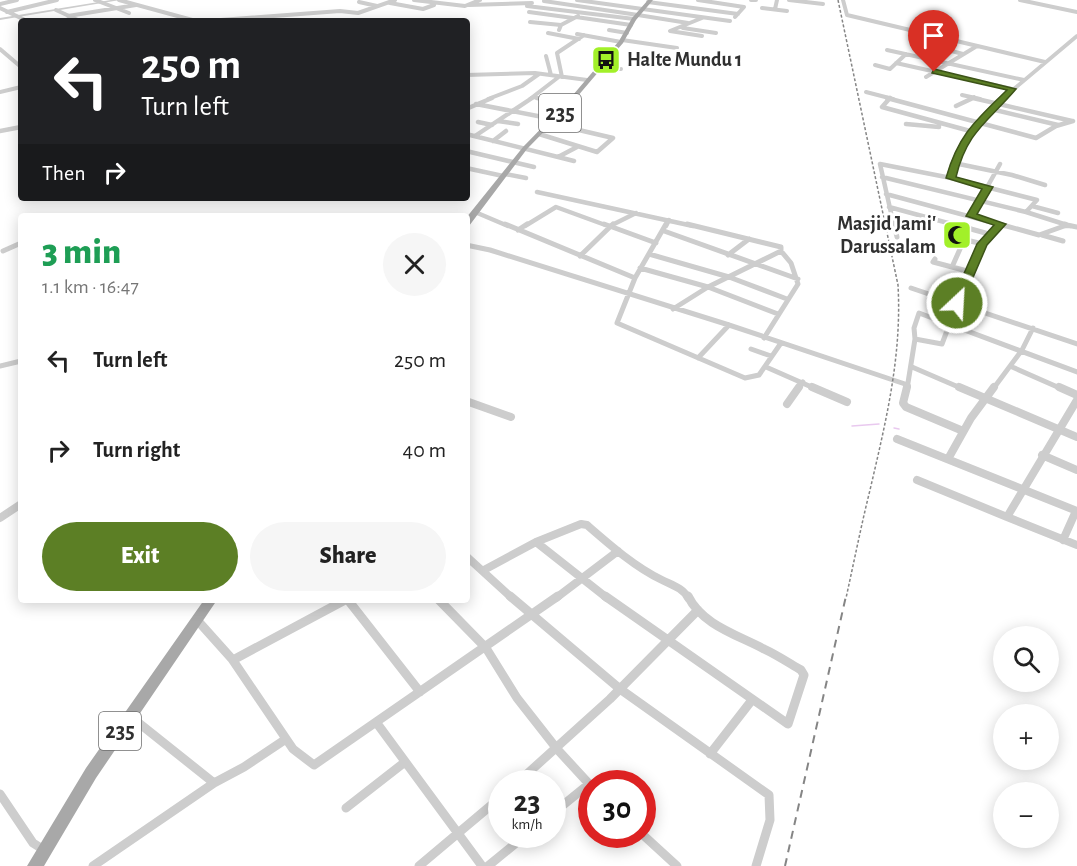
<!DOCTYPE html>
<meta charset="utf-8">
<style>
body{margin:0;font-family:"Alegreya Sans",sans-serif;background:#f6f6f6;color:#222;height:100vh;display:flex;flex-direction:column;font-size:22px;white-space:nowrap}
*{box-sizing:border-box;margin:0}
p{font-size:20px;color:#767676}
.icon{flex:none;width:33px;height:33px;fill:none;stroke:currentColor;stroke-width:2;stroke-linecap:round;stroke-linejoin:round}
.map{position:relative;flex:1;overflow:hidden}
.sheet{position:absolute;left:18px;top:213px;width:452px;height:390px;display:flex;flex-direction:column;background:#fff;border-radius:6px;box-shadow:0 3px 15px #0003}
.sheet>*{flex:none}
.top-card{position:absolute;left:18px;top:18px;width:452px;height:183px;border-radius:6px;box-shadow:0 3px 15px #0003;background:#202124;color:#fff;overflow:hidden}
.controls{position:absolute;left:993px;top:626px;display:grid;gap:12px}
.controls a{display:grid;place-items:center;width:66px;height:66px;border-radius:50%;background:#fff;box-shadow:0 3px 15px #0003;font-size:30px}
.speed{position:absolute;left:488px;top:770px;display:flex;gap:12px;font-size:30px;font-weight:700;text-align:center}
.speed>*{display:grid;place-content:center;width:78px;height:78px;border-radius:50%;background:#fff;box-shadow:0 3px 15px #0003;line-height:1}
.speed small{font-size:15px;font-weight:400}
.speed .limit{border:9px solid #d22;background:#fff;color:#111}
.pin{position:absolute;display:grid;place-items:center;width:51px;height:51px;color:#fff;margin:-62px -26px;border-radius:50% 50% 50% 0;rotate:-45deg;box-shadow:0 0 6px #0007}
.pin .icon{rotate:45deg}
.me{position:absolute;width:66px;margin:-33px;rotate:25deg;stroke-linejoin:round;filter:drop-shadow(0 0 4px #0008)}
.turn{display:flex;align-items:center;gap:21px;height:126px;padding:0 24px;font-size:27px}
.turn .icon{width:78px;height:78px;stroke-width:2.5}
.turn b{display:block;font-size:42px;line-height:51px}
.then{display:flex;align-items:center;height:57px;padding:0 24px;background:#0003;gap:12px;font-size:22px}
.round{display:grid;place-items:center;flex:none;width:63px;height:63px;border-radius:32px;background:#f6f6f6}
.summary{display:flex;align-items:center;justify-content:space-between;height:102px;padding:0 24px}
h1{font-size:36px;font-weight:800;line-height:45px;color:#1e9e55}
.button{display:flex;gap:12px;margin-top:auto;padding:12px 24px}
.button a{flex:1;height:69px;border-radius:36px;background:#5c7f25;color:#fff;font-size:24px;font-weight:800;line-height:69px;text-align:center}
.button a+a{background:#f6f6f6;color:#222}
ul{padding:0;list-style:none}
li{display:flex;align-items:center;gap:18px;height:90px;padding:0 24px}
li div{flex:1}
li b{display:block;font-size:22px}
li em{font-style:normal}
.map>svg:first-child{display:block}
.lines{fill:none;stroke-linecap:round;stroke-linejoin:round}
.stream{stroke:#e9c9ef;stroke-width:1.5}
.minor-far4{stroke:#cdcdcd;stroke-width:4}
.minor-far3{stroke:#cdcdcd;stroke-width:4.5}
.minor-far2{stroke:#cdcdcd;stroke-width:5}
.minor-far1{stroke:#cdcdcd;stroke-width:8}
.minor{stroke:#cdcdcd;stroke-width:9}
.tertiary{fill:#cdcdcd;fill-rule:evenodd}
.primary{fill:#a8a8a8;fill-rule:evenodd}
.rail-far1{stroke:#858585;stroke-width:1.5;stroke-dasharray:3 2;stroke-linecap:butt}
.rail{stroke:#858585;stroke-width:2;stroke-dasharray:8 6;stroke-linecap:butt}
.route{fill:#5c7f25;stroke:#3c5318;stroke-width:1.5}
.labels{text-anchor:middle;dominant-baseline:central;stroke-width:6;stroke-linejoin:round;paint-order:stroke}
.far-poi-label{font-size:20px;font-weight:bold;fill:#303030;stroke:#fff;text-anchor:start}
.shield{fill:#fff;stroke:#6e6e6e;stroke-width:1.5}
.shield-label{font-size:22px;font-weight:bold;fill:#303030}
</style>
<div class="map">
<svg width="1077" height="866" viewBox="0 0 1077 866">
<rect width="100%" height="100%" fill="#fff"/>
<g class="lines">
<!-- stream -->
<path class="stream" d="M852 426 879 424
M894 428 899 429"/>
<!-- minor-far4 -->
<path class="minor-far4" d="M95 0 129 13
M119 0 196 21
M414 0 465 6 480 0
M577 0 730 21
M698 0 744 7 735 17
M751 0H756
M789 0 823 4
M843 0 847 15 1045 62
M1020 0 1077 12
M544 1 638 15
M359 2 377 6
M648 2 738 14
M390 3 423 9 434 5
M0 4 17 0
M469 5 532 3
M527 6 634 19
M0 8 27 21
M762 8 787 11
M775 9 777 0
M56 10 80 21
M7 12 57 0
M529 12 573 18
M638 15 688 23
M68 16 136 5
M576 17 631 25
M702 18 670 31 702 36
M208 21 340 11 358 13 395 0
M530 22 561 25
M683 28 716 33
M559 30 561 25 578 16
M609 30 627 33
M548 33 579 39
M577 34 621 42
M622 40 677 48
M921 43 963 54
M0 49 21 67
M887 50 1024 80
M546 56 551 75
M896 63 1012 89
M875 65 890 69 906 54
M597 68 621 69
M466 75 535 73 587 80
M562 77 557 53 584 35
M926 77 977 46
M0 92 21 87
M866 92 893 99
M962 95 980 99
M533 97 546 99
M488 99 522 86 539 74
M530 99 560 76
M970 99 974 97
M1002 99 1077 36"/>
<!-- minor-far3 -->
<path class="minor-far3" d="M537 98 569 103
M887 98 1036 138 1056 126 1073 121
M890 98 882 107 970 131
M973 98 1072 121
M476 104 553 119
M956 106 973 98
M466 109 492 98
M991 109 1058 125
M498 121 518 124
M478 122 492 125
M906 124 939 127
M0 131 21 127
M466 134 574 161
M539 134 597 152 613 138 549 123
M475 136 532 98
M493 141 506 131
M466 151 534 167
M558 157 577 147
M954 163 1012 175 1045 185
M466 168 503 176
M505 174 526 178
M882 177 1026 212 1067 225
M951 178C961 138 975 126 1003 98
M537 192 693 226
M886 194 1005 226
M1032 206 1058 213
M889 207 959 226
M475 212 508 226
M971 216 1000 164
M525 226 556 207 608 226
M610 226 636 213
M666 226 669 220
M894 226 880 164 951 178 1037 200 1026 212
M1065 226H1071"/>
<!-- minor-far2 -->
<path class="minor-far2" d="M505 224 635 278
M604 224 656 243
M666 224 635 278 617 323 745 378 759 375 781 343
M894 224 897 237
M999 224 1039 235 1067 225 1077 227
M1065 224 1067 225
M966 228 962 239 983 244
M518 230 527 224
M664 231 798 279
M1042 235 1063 241
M964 240 952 267 971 272
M466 245 490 250 729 325 908 385
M3 251 21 243
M649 254 729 277 787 299
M728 255 749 239
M580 256 613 224
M935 259 933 262 952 267
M640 268 708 287 778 314
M911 288 1077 344
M673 309 708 287 781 251V247L687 224
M764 338 798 284 791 263 781 251
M915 339 914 328 919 313 1077 372
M751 349 771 356
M698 358 729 325
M0 366 21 361
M1010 366 1062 389
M766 367 816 389
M912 367 963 389
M798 389 803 382
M907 389 915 339 942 344 969 272 989 234 953 224
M993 389 1022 350 1033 328"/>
<!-- minor-far1 -->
<path class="minor-far1" d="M812 387 847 402
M907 387 903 403 906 407 963 431
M959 387 1077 437
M1059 387 1077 395
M1077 400 1007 517 1077 545
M466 401 511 417
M787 404 799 387
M897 439 1077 511
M1042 455 1077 470
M948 459 971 418 994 387
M917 480 1007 517
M0 518 21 504
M1063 540 1076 511
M536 542 607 598
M536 542 581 524 587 525C610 545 635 567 662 580 672 585 683 588 688 598
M466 556 512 598
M484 570 536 542
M556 598 618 551"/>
<!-- minor -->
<path class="minor" d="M510 596 620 689 769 795 770 820 756 866
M605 596 788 724 804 675 801 670C789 663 777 655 764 649 738 635 702 625 688 596
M348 600 420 692
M439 600 486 648 517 698 557 749 591 786
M198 621 232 659 293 749 314 765 558 596
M233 660 345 600
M130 716 214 783
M376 722 482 866
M710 754 752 700
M517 783 610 699 698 610
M0 794 33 843 44 850
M346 808 405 762
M552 814 589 784
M642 834 677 866
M93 866 214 783 244 767 286 739
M419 866 501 797
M488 866 527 834"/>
<!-- tertiary -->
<path class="tertiary" d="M111 0H120L0 20V18Z"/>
<!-- primary -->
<path class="primary" d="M648 0H653L636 20 623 43 571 104 527 149 469 226H466V218L523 147 567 102 619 41 632 18Z
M204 600H217L96 778 44 866H27L86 768Z"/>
<!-- rail-far1 -->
<path class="rail-far1" d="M838 0 898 285C902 356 886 421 870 490 861 526 854 562 846 598"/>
<!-- rail -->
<path class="rail" d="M785 866 846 596"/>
</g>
<!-- route -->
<path class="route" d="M934 69 1016 89C988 122 967 131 956 177L993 187 977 214 1006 224 987 245 962 303 957 306 951 303 977 244 994 225 966 216 982 189 946 178C958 135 976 120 1007 90L932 73Z"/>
<!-- icons -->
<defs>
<g id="bus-square" transform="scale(1.5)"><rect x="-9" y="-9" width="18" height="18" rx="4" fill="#a2f029" stroke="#fff"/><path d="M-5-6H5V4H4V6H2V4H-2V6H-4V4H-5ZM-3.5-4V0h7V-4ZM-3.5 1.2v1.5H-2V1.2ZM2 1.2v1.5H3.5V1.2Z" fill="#111"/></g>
<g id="mosque-square" transform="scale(1.5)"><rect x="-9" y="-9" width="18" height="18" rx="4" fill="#a2f029" stroke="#fff"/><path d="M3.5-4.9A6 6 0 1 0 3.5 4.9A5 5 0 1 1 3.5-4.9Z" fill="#111"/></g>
</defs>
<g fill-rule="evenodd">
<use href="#bus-square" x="606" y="60"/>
<use href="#mosque-square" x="957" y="235"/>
</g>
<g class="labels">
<!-- far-poi labels -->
<g class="far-poi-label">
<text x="627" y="60">Halte Mundu 1</text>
<text x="936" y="224" text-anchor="end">Masjid Jami'<tspan x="936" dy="23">Darussalam</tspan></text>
</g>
<!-- shield labels -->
<g class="shield">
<rect x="539" y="94" width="42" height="38" rx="4.5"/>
<rect x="99" y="712" width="42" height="38" rx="4.5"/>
</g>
<g class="shield-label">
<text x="560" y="113">235</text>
<text x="120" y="731">235</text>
</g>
</g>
</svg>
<div class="controls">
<a><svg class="icon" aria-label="search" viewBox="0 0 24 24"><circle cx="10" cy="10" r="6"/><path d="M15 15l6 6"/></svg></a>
<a>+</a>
<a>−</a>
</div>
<div class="speed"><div>23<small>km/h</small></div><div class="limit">30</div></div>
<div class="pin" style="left:934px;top:72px;background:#d93025"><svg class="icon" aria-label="arrive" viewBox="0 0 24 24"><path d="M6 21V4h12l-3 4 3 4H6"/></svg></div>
<svg class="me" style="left:957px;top:303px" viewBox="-20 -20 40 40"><circle r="17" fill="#5c7f25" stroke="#fff" stroke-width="3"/><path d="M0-11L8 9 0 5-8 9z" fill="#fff"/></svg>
<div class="top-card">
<div class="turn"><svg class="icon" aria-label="left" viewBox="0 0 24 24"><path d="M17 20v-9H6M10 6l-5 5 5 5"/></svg><div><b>250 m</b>Turn left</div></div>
<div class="then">Then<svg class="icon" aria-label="right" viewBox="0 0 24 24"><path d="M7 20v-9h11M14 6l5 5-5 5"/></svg></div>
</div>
<section class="sheet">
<div class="summary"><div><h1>3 min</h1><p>1.1 km · 16:47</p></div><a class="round"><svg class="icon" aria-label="close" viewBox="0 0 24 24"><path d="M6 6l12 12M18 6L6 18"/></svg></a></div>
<ul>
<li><svg class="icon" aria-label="left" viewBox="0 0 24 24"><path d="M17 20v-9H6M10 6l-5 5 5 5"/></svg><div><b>Turn left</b></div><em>250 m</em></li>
<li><svg class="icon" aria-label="right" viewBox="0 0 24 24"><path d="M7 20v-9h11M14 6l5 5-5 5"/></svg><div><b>Turn right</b></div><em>40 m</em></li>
</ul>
<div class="button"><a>Exit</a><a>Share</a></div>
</section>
</div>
